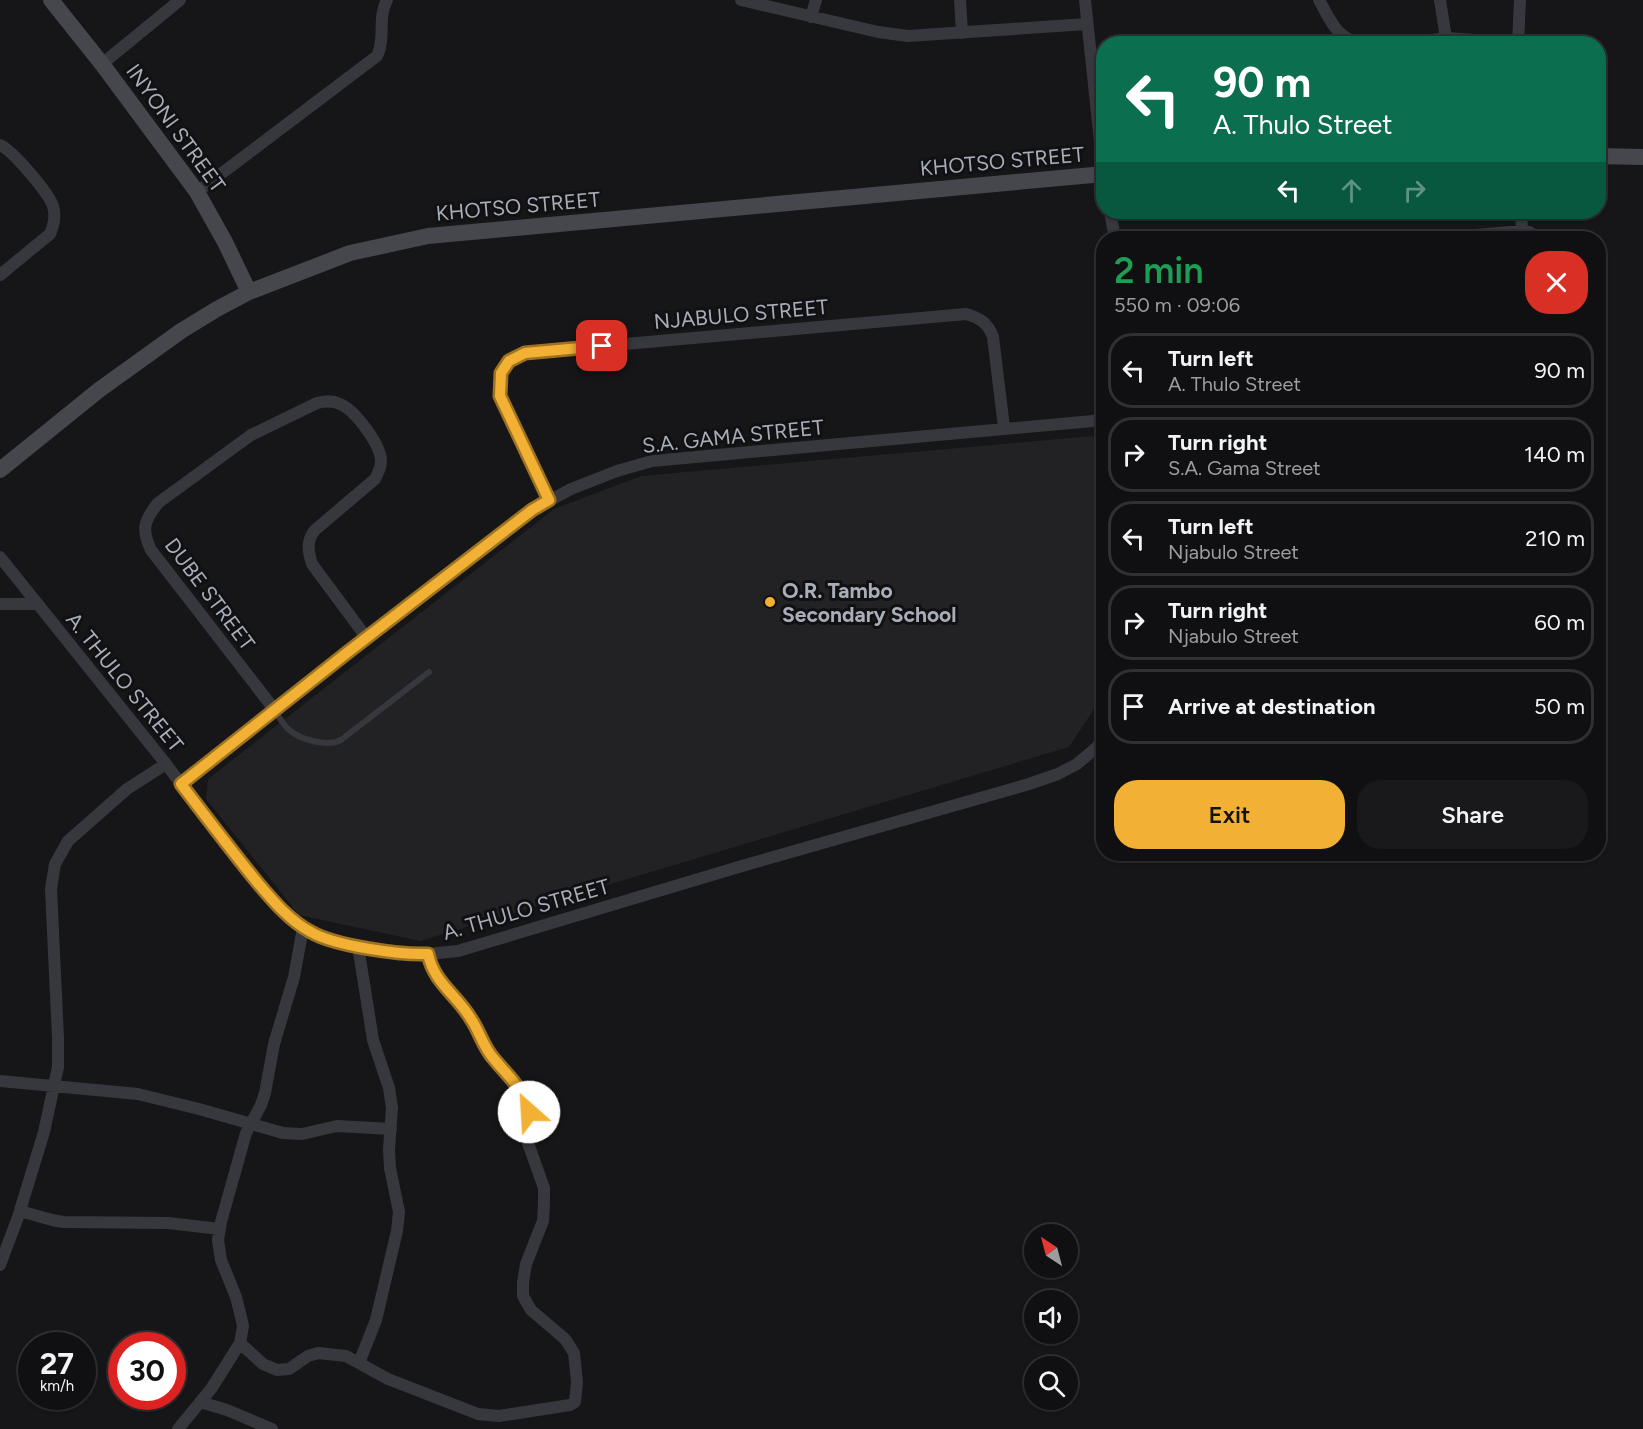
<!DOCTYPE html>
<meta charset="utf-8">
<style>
body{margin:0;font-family:Figtree,sans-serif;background:#19191b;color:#f1f3f6;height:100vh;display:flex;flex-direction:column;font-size:22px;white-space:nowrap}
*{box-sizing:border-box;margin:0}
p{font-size:20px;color:#9c9d9f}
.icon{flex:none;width:33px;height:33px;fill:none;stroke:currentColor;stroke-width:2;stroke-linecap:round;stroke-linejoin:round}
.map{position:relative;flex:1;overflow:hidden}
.panel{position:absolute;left:1096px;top:231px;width:510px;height:630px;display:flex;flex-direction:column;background:#101012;border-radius:24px;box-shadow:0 2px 4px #0004,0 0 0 2px #303032}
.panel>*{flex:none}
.hud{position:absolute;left:1096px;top:36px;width:510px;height:183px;border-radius:24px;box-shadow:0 2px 4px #0004,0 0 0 2px #303032;background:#0b6e4f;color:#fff;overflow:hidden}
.needle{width:39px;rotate:324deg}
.tools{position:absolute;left:1024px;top:1224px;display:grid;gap:12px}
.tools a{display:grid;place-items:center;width:54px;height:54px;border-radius:50%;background:#101012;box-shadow:0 2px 4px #0004,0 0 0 2px #303032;font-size:30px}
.speed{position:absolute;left:18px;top:1332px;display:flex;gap:12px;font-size:30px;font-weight:700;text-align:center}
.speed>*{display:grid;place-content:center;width:78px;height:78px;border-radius:50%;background:#101012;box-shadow:0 2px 4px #0004,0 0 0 2px #303032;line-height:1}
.speed small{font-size:15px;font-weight:400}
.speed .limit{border:9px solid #d22;background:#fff;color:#111}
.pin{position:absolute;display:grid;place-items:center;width:51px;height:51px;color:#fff;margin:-26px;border-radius:12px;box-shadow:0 3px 9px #0006}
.me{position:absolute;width:66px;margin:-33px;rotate:334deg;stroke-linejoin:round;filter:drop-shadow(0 0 4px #0008)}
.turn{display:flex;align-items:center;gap:21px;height:126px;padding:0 18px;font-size:27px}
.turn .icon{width:78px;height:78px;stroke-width:2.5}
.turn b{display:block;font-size:42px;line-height:51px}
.lanes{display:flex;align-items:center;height:57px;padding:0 18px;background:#0003;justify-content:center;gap:30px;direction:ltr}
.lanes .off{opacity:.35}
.round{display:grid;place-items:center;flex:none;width:63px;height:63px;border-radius:24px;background:#19191b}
.summary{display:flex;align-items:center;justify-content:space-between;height:102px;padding:0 18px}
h1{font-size:36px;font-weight:600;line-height:45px;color:#1e9e55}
.button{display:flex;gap:12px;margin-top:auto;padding:12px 18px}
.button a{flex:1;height:69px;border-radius:24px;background:#f2b134;color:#111;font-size:24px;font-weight:600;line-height:69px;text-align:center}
.button a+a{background:#19191b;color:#f1f3f6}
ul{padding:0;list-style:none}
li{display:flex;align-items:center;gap:18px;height:75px;margin:0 12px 9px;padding:0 6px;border:3px solid #303032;border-radius:24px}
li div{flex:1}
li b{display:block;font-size:22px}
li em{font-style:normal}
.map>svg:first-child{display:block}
.built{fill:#222225}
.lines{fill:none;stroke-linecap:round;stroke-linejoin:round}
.lane{stroke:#37383d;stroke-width:6}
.street{stroke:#37383d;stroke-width:12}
.secondary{stroke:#45474d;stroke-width:16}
.route-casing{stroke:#9d7322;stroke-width:15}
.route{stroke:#f2b134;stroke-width:10}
.poi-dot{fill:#f2b134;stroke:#111113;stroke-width:2}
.labels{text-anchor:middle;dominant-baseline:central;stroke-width:6;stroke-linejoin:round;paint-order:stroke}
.street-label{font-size:21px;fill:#a8adb8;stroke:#111113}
.poi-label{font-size:21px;font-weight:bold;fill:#a8adb8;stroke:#111113;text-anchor:start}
</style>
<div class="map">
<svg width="1643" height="1429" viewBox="0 0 1643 1429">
<rect width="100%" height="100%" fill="#161618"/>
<!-- built -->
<path class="built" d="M1093 436 1104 443V694L1069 747 420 941 299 915 206 799 208 779 554 509 641 476Z"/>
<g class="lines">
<!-- lane -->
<path class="lane" d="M274 709C278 716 282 723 288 729 300 740 327 747 341 740L429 672"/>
<!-- street -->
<path class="street" d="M741 0 878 32 908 36 1087 24
M960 0 962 33
M1085 0 1104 179
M1319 0C1332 23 1335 36 1361 44
M1440 0 1446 38
M811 17 816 0
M1403 44 1446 38 1518 43
M1518 44 1520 0
M102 64 180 0
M0 145C13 151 48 192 53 206 56 216 54 225 50 234L0 275
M197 192 377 56C386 39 377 18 387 0
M1110 212 1115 238
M1521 212 1522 231
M1442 238 1522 231 1529 232 1539 238
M549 499 500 396C497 367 507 356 535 352L966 314C980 318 988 323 993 337L1004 427
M0 557 166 764 235 856 273 900 292 919 317 935 350 944 418 955 458 951 742 866 1029 784 1058 774 1077 764 1097 747 1104 737
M0 604H37
M274 709 151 550C141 529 144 521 158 503L251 435 317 403C325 401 332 400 340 404 355 410 381 445 381 461 381 468 378 473 375 479L315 530C306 541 308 551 312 564L366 637
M181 784 366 637 532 510 571 489 617 471 652 461 1104 420
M358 946 373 1040 389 1088 392 1108 389 1149 390 1168 399 1212 397 1231 376 1320 359 1363
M0 1081 138 1094 199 1109 283 1133 302 1134 337 1126 391 1129
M20 1211 52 1220 63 1222 168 1223 220 1229
M0 1265 18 1217 44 1132 58 1067V1038L51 889 55 864 68 841 127 789 166 764
M240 1343 263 1364 277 1370 289 1369 308 1356 318 1353 346 1356 388 1379 478 1414 499 1416 570 1405 575 1402 577 1382 574 1353 565 1339 531 1310 523 1296V1283L526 1264 543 1221 544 1204V1188L528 1143V1104L519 1088 487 1050 477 1029 465 1009 437 979 432 969 428 954
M200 1402 227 1410 272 1429
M178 1429 211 1389 240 1343 243 1326 241 1317 236 1297 221 1260 218 1240 221 1222 246 1133 261 1105 265 1093 274 1044 294 977 303 928"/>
<!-- secondary -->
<path class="secondary" d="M51 0 102 64 197 192 225 242 249 292
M1599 156 1643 157
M0 470 99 390 181 331 217 309 249 292 350 253 428 236 1104 174"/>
</g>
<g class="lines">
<!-- route casing -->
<g class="route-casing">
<path id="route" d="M529 1112C525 1090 507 1075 494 1059 483 1047 480 1032 471 1019 457 995 434 983 428 954 400 955 335 946 311 932 290 921 273 901 257 882 231 850 206 817 181 784L348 652 532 510 549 500 500 396 501 373 509 361 525 353 602 346"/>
</g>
<!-- route -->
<use href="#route" class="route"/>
</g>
<!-- markers -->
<circle class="poi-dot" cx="770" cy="602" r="6"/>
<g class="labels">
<!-- street labels -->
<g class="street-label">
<text transform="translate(176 128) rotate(54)">INYONI STREET</text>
<text transform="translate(1002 161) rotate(-5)">KHOTSO STREET</text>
<text transform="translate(518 206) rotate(-5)">KHOTSO STREET</text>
<text transform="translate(741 314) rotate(-5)">NJABULO STREET</text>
<text transform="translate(733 436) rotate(-6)">S.A. GAMA STREET</text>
<text transform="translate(210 594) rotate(53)">DUBE STREET</text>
<text transform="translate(125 682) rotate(51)">A. THULO STREET</text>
<text transform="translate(526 909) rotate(-16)">A. THULO STREET</text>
</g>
<!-- poi labels -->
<g class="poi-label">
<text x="782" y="590">O.R. Tambo<tspan x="782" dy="24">Secondary School</tspan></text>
</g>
</g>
</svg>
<div class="tools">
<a><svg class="needle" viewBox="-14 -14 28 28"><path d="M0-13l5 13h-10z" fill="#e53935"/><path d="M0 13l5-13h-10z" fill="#9c9d9f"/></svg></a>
<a><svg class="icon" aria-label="sound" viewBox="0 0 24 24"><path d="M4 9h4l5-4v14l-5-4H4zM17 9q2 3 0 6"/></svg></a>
<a><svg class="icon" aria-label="search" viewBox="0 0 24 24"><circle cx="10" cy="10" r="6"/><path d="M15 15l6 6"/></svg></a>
</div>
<div class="speed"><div>27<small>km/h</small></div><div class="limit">30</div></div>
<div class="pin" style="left:602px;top:346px;background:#d93025"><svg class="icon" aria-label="arrive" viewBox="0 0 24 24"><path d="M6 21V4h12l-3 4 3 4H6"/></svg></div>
<svg class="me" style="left:529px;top:1112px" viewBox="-20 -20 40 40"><circle r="19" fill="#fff"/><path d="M0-13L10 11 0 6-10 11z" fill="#f2b134"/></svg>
<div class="hud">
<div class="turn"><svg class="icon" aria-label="left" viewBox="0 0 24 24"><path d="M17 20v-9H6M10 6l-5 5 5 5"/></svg><div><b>90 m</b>A. Thulo Street</div></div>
<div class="lanes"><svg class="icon" aria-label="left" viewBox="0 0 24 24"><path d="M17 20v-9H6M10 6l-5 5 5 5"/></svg><svg class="icon off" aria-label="ahead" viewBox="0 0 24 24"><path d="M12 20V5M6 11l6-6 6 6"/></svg><svg class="icon off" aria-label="right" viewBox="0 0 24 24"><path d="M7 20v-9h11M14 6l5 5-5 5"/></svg></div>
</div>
<section class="panel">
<div class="summary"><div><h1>2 min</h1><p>550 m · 09:06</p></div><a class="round" style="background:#d93025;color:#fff"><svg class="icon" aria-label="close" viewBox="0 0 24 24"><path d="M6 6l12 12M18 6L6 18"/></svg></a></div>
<ul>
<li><svg class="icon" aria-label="left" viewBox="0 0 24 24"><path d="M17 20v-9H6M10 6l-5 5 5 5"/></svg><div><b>Turn left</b><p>A. Thulo Street</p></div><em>90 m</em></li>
<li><svg class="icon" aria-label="right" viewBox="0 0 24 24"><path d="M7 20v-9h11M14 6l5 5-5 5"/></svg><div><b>Turn right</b><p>S.A. Gama Street</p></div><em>140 m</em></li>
<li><svg class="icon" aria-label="left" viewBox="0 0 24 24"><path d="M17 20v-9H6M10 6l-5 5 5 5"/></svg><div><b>Turn left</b><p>Njabulo Street</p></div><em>210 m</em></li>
<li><svg class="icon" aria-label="right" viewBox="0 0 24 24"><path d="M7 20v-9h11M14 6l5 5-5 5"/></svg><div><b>Turn right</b><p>Njabulo Street</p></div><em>60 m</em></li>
<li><svg class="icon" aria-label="arrive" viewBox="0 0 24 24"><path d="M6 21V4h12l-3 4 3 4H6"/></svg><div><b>Arrive at destination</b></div><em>50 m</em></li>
</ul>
<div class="button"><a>Exit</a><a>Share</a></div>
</section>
</div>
